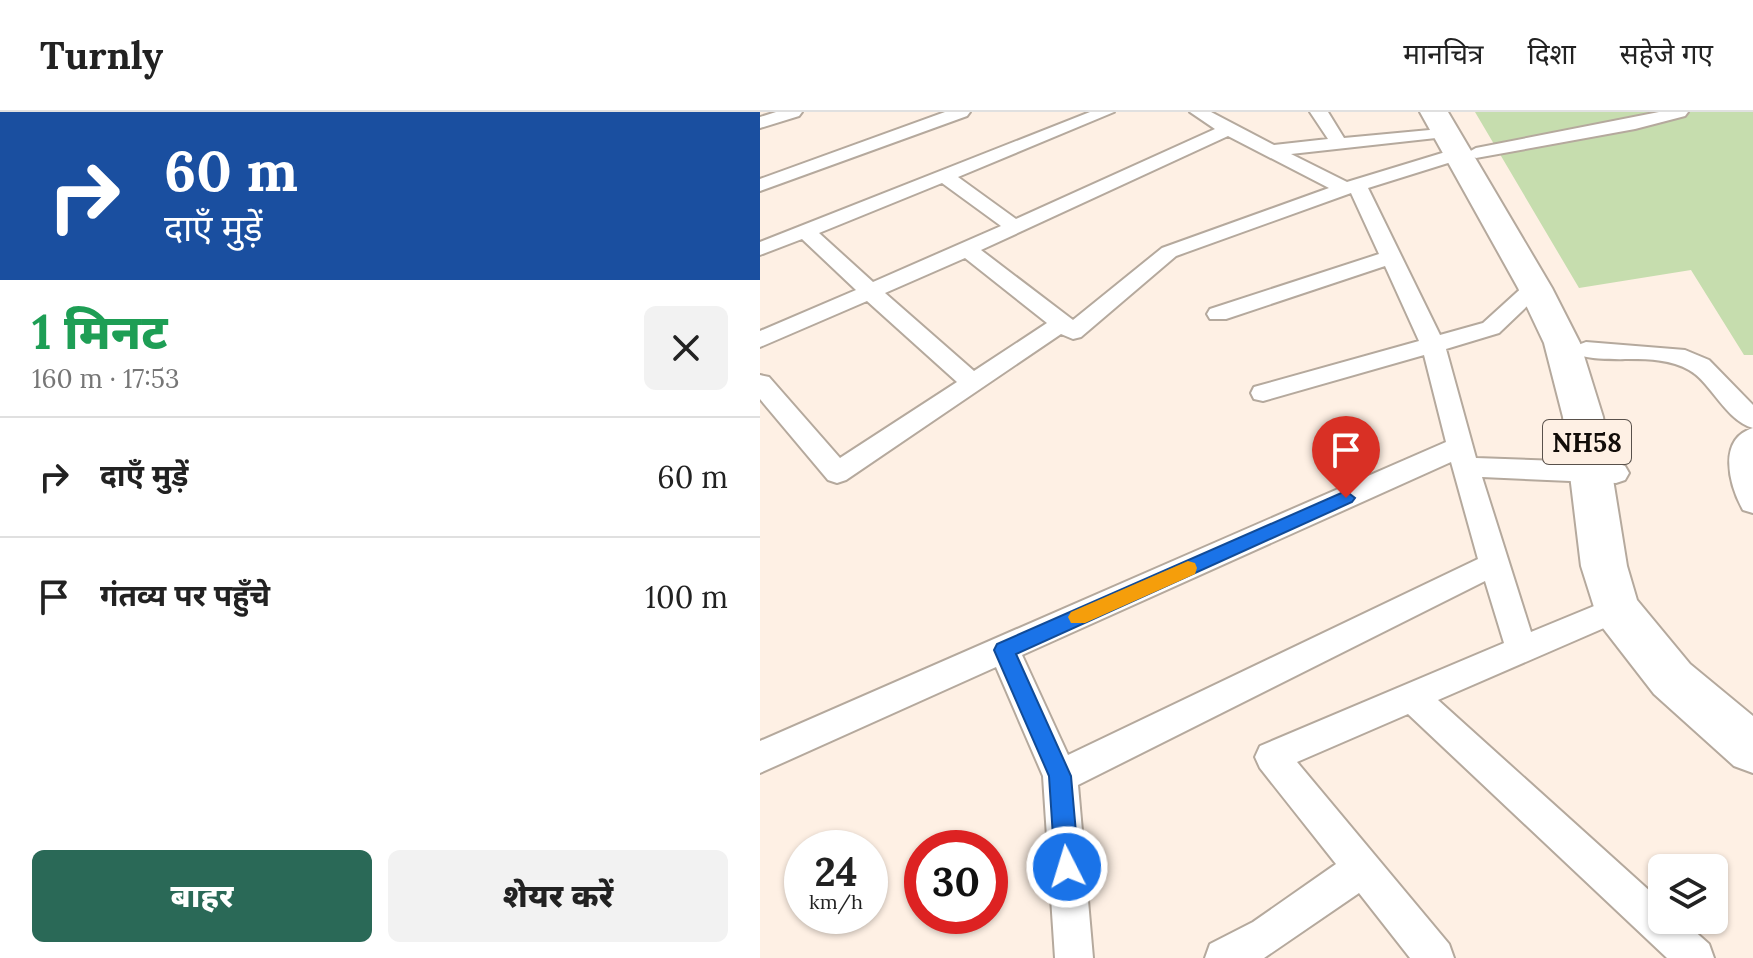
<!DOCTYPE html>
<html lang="hi">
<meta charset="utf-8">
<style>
body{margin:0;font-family:Lora,"Noto Sans Devanagari",serif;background:#f2f2f2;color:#222;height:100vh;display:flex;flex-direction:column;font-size:30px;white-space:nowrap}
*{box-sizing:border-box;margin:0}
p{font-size:26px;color:#767676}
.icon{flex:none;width:44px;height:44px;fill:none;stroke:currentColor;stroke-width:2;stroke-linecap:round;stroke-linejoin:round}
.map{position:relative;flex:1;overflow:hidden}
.side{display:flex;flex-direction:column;background:#fff;width:760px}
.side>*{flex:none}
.hud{background:#1a4fa0;color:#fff;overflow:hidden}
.fabs{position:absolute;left:888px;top:742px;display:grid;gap:16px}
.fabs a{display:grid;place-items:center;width:80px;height:80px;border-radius:12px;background:#fff;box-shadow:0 2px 6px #0004;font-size:40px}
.speed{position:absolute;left:24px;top:718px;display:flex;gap:16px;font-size:40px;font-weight:700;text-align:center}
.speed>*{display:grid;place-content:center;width:104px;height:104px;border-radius:50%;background:#fff;box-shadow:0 2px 6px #0004;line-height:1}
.speed small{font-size:20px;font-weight:400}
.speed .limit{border:12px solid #d22;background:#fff;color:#111}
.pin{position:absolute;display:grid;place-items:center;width:68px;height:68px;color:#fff;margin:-82px -34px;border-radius:50% 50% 50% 0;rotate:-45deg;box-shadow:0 0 8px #0007}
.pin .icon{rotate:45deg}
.me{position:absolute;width:88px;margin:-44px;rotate:355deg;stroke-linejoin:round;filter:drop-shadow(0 0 6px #0008)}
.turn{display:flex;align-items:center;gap:28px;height:168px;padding:0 32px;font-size:36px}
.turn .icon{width:104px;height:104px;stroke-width:2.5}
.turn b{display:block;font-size:56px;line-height:68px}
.round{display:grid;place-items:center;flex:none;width:84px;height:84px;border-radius:12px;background:#f2f2f2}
.head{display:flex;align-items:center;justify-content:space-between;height:136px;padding:0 32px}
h1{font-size:48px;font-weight:800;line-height:60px;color:#1e9e55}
.action{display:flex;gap:16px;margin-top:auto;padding:16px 32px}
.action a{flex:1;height:92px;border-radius:12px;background:#2a6957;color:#fff;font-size:32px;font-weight:800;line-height:92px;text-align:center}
.action a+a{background:#f2f2f2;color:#222}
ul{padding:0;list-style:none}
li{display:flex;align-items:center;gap:24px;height:120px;padding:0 32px;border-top:2px solid #e0e0e0}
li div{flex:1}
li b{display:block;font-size:30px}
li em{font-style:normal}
header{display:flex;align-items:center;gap:48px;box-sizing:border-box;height:112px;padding:0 40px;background:#fff;border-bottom:2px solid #e0e0e0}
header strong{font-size:38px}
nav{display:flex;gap:44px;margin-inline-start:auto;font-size:28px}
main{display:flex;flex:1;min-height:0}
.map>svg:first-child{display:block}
.green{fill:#c6ddae}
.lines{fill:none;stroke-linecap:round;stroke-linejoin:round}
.minor-casing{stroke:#b5a99d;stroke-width:4}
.trunk-casing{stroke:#b5a99d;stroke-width:4}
.minor{fill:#fff;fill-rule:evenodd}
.trunk{fill:#fff;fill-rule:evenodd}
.route{fill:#1a73e8;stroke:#114b97;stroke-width:2}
.slow{fill:#f59e0b}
.labels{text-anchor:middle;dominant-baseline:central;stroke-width:7;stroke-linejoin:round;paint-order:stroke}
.shield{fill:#fef0e4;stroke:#59514b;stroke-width:2}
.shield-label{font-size:26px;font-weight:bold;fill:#120d09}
</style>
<header>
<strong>Turnly</strong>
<nav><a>मानचित्र</a><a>दिशा</a><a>सहेजे गए</a></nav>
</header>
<main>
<section class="side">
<div class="hud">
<div class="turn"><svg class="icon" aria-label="right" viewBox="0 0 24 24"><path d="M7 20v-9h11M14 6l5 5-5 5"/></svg><div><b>60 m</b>दाएँ मुड़ें</div></div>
</div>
<div class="head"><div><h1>1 मिनट</h1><p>160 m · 17:53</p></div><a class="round"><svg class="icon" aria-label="close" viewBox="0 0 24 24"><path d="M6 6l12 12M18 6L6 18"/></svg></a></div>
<ul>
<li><svg class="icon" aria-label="right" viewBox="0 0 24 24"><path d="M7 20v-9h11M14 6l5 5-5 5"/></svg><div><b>दाएँ मुड़ें</b></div><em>60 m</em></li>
<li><svg class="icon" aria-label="arrive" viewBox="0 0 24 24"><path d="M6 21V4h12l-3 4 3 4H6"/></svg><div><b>गंतव्य पर पहुँचे</b></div><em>100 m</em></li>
</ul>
<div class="action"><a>बाहर</a><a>शेयर करें</a></div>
</section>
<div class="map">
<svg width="993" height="846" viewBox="0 0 993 846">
<rect width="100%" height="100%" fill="#fef0e4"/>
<!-- green -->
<path class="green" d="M715 0H993V243H984L931 158 819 176Z"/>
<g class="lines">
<!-- minor casing -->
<g class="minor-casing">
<path id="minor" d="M16 0H42L39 4 0 16V5Z
M185 0H210L207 4 0 79V67Z
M330 0H354L198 65 256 107 455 17 430 0H451L514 33 568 27 550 0H568L584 26 691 16 694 20 691 24 685 25 531 42 587 70 692 38H704L707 42 704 46 608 76 680 223 723 211 767 171 775 169 786 176 739 221 686 237 716 346 856 351 865 354 869 361 865 368 856 371 722 365 771 520 856 485 867 488 871 497 867 506 678 588 902 790V808H922L949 832 954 846H907L648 602 537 650 689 832 694 846H650L599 781 504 846H445L450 832 493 810 576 752 500 656 495 645 500 634 744 531 725 469 318 673 333 846H295L283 664 236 555 0 661V629L686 330 664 243 503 289 494 287 491 281 494 275 659 229 625 154 466 207H450L447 202 450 197 619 142 591 81 416 144 321 225 313 227 301 222 86 368 77 371 68 368 0 287V263L9 265 80 346 197 270 107 189 0 235V219L96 178 42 127 0 143V130ZM468 24 569 76 402 136 313 208 221 138ZM182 71 241 114 113 170 59 121ZM205 146 287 211 214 259 125 181ZM691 350 718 447 308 643 262 543Z
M899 0H928L925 4 875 17 716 46 707 41 716 36Z
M826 230 925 238 949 248 993 293V316C965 308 951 270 929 258 896 239 853 253 818 243L814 238 818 233Z
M993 316V401L983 398C969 373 957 327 993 316Z"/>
</g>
<!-- trunk casing -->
<g class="trunk-casing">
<path id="trunk" d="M660 0H688L792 176 820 231 843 305 867 454 877 488 930 552 993 604V661L974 654 894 582 839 511 821 454 803 305 784 231 758 176Z"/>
</g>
<!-- minor -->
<use href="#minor" class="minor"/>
<!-- trunk -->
<use href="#trunk" class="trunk"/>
</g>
<!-- route -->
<path class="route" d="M586 379 595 386 592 390 256 542 311 664 319 755 315 763 307 767 298 763 295 755 289 664 234 538 237 532Z"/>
<!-- slow -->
<path class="slow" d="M428 449 435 451 437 456 435 462 325 511H311L308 505 311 500Z"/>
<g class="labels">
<!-- shield labels -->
<rect class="shield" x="783" y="308" width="88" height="44" rx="6"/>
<g class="shield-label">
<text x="827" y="330">NH58</text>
</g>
</g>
</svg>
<div class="fabs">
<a><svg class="icon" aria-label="layers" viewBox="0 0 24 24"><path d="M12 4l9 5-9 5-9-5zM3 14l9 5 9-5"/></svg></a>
</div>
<div class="speed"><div>24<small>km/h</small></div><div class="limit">30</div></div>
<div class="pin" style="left:586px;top:386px;background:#d93025"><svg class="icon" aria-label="arrive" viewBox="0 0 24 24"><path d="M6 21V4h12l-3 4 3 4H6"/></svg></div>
<svg class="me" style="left:307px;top:755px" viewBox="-20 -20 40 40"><circle r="17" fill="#1a73e8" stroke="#fff" stroke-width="3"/><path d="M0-11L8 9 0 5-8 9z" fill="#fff"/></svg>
</div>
</main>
